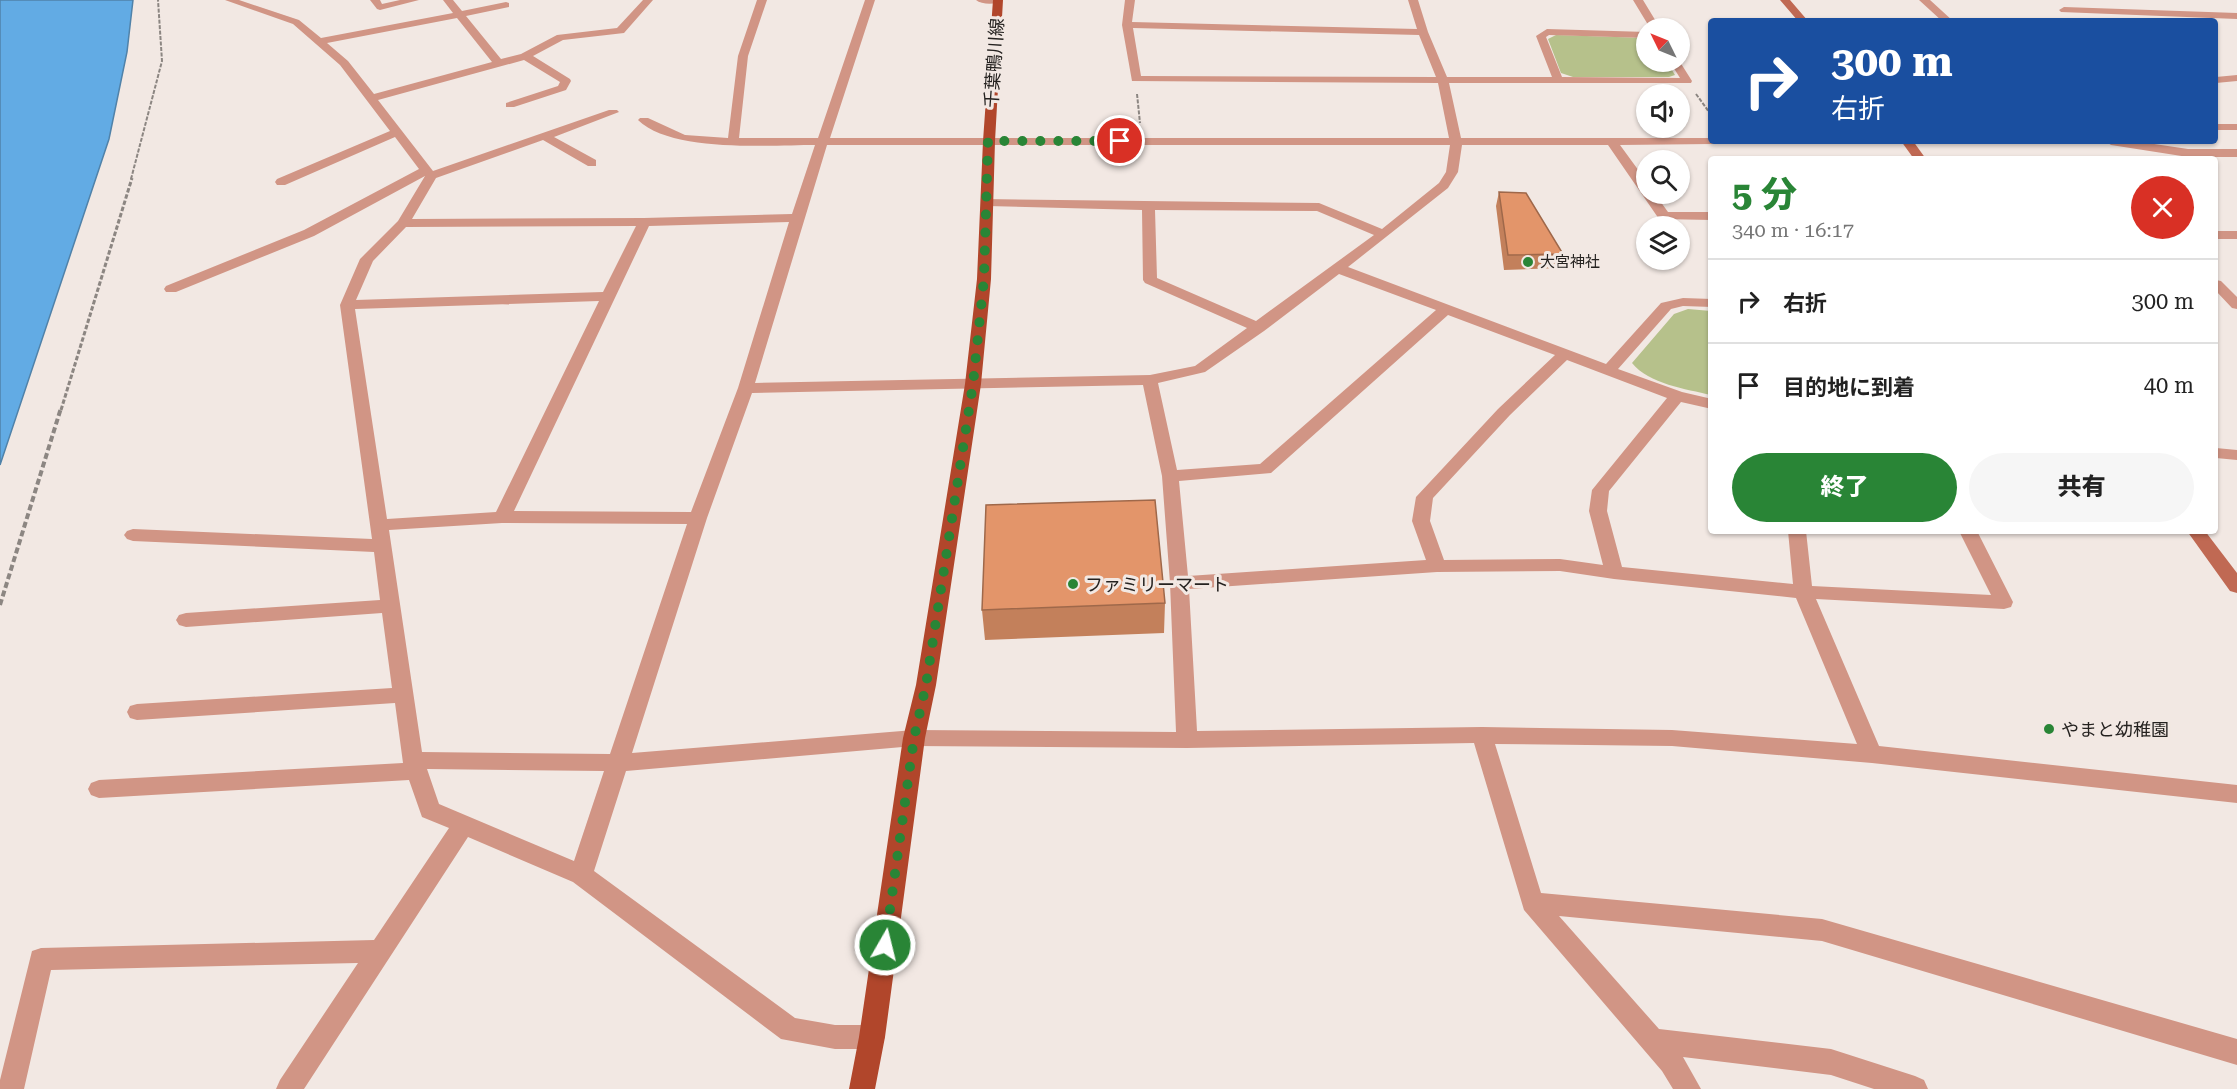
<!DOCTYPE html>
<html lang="ja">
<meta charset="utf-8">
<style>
body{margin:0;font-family:"Roboto Serif","Noto Sans JP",serif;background:#f6f6f6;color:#222;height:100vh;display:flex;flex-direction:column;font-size:22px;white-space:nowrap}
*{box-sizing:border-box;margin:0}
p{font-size:20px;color:#767676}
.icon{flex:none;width:33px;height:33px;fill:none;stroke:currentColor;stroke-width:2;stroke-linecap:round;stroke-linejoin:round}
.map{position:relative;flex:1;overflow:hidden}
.panel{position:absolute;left:1708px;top:156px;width:510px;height:378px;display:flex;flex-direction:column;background:#fff;border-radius:6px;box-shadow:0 2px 4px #0004}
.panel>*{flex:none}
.hud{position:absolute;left:1708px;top:18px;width:510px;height:126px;border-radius:6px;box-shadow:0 2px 4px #0004;background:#1a4fa0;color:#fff;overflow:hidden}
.needle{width:39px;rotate:313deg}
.tools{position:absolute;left:1636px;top:18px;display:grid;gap:12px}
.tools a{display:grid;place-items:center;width:54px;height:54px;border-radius:50%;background:#fff;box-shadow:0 2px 4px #0004;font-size:30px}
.pin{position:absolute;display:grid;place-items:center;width:51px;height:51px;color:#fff;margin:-26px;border:3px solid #fff;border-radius:50%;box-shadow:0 2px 6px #0007}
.me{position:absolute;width:66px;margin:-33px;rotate:8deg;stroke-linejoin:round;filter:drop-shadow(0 0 4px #0008)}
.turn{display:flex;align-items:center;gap:21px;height:126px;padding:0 24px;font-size:27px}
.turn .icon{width:78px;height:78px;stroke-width:2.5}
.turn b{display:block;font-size:42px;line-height:51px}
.round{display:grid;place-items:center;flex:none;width:63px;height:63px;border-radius:32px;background:#f6f6f6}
.headline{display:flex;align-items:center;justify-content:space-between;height:102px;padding:0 24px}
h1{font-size:36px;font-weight:800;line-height:45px;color:#298536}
.primary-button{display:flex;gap:12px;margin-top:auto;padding:12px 24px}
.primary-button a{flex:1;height:69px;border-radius:36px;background:#298536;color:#fff;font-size:24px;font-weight:800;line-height:69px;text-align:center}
.primary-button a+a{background:#f6f6f6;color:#222}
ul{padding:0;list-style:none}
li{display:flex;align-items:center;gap:18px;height:84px;padding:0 24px;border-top:2px solid #e0e0e0}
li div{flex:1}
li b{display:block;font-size:22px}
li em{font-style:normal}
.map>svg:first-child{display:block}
.green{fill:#b6c18b}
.water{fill:#62abe4;stroke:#5082a9;stroke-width:1.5}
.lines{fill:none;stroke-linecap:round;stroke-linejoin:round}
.path-far2{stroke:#8c8682;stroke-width:2;stroke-dasharray:4 1.5;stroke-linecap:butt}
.path-far1{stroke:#8c8682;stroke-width:3;stroke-dasharray:4.5 2;stroke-linecap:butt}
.path{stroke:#8c8682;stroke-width:4;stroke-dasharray:6 3;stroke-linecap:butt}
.street{fill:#d19585;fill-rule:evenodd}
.secondary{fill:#c06953;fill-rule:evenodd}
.primary{fill:#b1462b;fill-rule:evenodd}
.wall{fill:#c3805b}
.building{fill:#e3956a;stroke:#9f684a;stroke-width:1.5}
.route{stroke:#298536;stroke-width:10;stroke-dasharray:0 18}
.poi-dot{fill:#298536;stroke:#f2e8e3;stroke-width:2}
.labels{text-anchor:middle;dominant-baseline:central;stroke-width:6;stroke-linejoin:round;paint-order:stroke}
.far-poi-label{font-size:15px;fill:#252220;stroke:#f2e8e3;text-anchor:start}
.street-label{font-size:18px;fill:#252220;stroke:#f2e8e3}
.poi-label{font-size:18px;fill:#252220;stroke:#f2e8e3;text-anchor:start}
</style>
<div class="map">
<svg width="2237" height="1089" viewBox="0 0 2237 1089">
<rect width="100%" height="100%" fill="#f2e8e3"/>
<!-- green -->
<path class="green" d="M1556 35 1647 38V62H1667L1675 75 1669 77H1573L1561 73 1548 39Z
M1688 309 1711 311V395C1686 389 1649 384 1632 363L1674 314Z"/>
<!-- water -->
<path class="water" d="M0 0H133L127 52 109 139 0 465Z"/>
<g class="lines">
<!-- path-far2 -->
<path class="path-far2" d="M1137 94 1140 123
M1696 94 1712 116
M131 179 162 61 158 0"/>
<!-- path-far1 -->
<path class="path-far1" d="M61 410 132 178"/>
<!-- path -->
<path class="path" d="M0 605 61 408"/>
<!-- street -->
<path class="street" d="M225 0H239L299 20 321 38 453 13 443 0H453L462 11 506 2 509 3V7L466 16 501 59 521 54 557 35 617 28 643 0H653L624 33 563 40 533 56 570 79 571 81 566 90 514 107H506V103L558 86 560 82 524 60 378 100 433 171 609 110H617L619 112 554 137 596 160V166H588L543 140 436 178 412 219 644 218 792 214 815 145C769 145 672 153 638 120L640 118H648L685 135 728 138 738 56 757 0H767L748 56 739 138H818L865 0H875L830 138H1449L1438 83 1132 81 1122 25 1125 0H1135L1132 22 1417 29 1408 0H1418L1428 32 1447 77H1552L1536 36 1547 29 1647 32V38L1549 35 1546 37 1562 77 1680 78 1670 62H1680L1692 81 1691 83H1449L1461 138H1712V141H1802L1800 143 1620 145 1647 182V194H1655L1668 212H1712V220L1659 219 1608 145H1462L1458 172 1448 188 1348 267 1606 364 1661 303 1683 298 1712 299V307L1683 306 1671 309 1618 369 1682 392 1712 399V409L1681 402 1609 491 1607 511 1622 567 1793 584 1788 531H1806L1812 586 1991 595 1959 531H1977L2013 602 2011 607 2004 609 1816 599 1879 746 2237 785V803L1872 763 1672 746 1495 744 1541 893 1822 919 2237 1039V1065L1822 941 1559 916 1659 1029 1831 1049 1915 1076 1924 1080 1928 1089H1874L1831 1075 1683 1057 1701 1089H1673L1662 1071 1524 910 1474 743 1187 748 914 746 626 771 594 871 795 1018 835 1025H872L881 1028 885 1037 881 1046 872 1049H835L781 1039 573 882 468 837 304 1089H276L280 1080 358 963 51 970 24 1089H0V1080L32 951 41 948 374 940 449 828 422 817 409 780 99 798 91 795 88 789 91 783 99 780 403 763 395 703 137 720 130 718 127 712 130 706 137 704 392 688 382 613 186 627 179 625 176 620 179 615 186 613 380 600 374 552 133 541 127 539 124 535 127 531 133 529 372 539 340 305 360 259 398 221 425 176 314 236 176 292H166L164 289 166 286 304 230 419 169 395 137 285 185H277L275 182 277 179 390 131 340 65 293 24ZM457 18 492 62 374 94 348 61 327 43ZM1133 28 1419 35 1436 77 1141 76ZM827 145H1450L1446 172 1439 183 1382 229 1319 203 983 199 981 202 983 205 987 206 1142 210 1143 280 1145 283 1247 328 1195 366 1150 375 755 383ZM1155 210 1317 211 1374 235 1256 321 1157 278ZM789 222 738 388 691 512 514 511 649 226ZM636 226 603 292 356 300 373 261 406 227ZM1339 274 1436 310 1260 464 1177 470 1158 383 1205 372 1264 331ZM599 301 496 512 387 519 355 309ZM1448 315 1555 355 1498 409 1416 497 1412 521 1426 560 1188 576 1179 481 1271 473ZM1567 360 1667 398 1592 490 1589 511 1603 565 1560 559 1444 560 1430 521 1433 498 1510 415ZM1143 385 1162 476 1170 583 1176 732 914 730 632 753 707 518 752 393ZM502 523 687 524 610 754 422 752 389 530ZM1560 571 1614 579 1796 598 1857 744 1672 730 1482 727 1197 731 1189 589 1437 572ZM427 769 604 771 574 861 439 804Z
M370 0H380L382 4 400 0H419L380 10 377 9Z
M976 0H1003C997 5 982 5 976 0Z
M1633 0H1643L1660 28H1650Z
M1919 0H1930L1953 21H1942Z
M2064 7 2237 13V19L2061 12 2059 10Z
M2237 75V81L2216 83V77Z
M2216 124H2237V130H2216Z
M2105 141H2134L2188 149H2237V157H2188L2111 145Z
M2216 231H2237V239H2216Z
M2216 280 2221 281 2237 297V309L2232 308 2216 291Z
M2216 448 2237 450V460L2216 458Z"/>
<!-- secondary -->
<path class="secondary" d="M1780 0H1790L1808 21H1798Z
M1901 141H1913L1926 159H1914Z
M2187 531H2205L2237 573V593L2230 591Z"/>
<!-- primary -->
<path class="primary" d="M993 0H1003L995 141 991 279 981 384 936 685 925 738 885 1037 875 1089H849L859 1037 903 738 916 685 965 384 977 279 983 141Z"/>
</g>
<!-- wall -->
<path class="wall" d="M1499 192 1563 254 1559 268 1504 270 1496 206Z
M1165 603 1164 633 985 640 982 610Z"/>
<!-- building -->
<path class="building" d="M1499 192 1526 193 1563 254 1508 255Z
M1155 500 1165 603 982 610 986 505Z"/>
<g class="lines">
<!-- route -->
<path class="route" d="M885 945 914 738 926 685 973 384 984 279 988 141H1120"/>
</g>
<!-- markers -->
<g class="poi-dot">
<circle cx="1528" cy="262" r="6"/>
<circle cx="1073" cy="584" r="6"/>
<circle cx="2049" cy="729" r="6"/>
</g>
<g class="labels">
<!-- far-poi labels -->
<g class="far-poi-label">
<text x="1540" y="262">大宮神社</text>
</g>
<!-- street labels -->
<g class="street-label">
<text transform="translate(994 63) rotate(-86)">千葉鴨川線</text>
</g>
<!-- poi labels -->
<g class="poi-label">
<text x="1085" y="584">ファミリーマート</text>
<text x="2061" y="729">やまと幼稚園</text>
</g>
</g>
</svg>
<div class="tools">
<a><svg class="needle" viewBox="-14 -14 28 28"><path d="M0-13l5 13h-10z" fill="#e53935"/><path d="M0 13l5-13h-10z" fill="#767676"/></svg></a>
<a><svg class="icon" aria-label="sound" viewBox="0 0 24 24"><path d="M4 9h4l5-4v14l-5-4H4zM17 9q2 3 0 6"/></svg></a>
<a><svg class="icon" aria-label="search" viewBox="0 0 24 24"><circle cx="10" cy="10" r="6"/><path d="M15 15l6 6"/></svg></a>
<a><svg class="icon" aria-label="layers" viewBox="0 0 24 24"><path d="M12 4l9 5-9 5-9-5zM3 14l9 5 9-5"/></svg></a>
</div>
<div class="pin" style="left:1120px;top:141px;background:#d93025"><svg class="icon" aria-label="arrive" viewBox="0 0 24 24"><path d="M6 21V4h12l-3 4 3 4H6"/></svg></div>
<svg class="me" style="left:885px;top:945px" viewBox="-20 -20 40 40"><circle r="17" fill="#298536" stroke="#fff" stroke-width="3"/><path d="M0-11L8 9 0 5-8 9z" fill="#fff"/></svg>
<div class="hud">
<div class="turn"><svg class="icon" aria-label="right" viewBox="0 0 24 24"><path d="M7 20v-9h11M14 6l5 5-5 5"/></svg><div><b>300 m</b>右折</div></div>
</div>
<section class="panel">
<div class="headline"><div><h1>5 分</h1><p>340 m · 16:17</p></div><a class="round" style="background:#d93025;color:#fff"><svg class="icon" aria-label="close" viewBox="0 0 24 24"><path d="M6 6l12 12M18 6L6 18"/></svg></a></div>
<ul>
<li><svg class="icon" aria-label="right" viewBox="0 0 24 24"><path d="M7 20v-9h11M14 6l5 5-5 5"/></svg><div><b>右折</b></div><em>300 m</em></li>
<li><svg class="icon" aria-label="arrive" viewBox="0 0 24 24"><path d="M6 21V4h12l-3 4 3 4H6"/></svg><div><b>目的地に到着</b></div><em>40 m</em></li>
</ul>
<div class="primary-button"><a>終了</a><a>共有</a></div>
</section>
</div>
